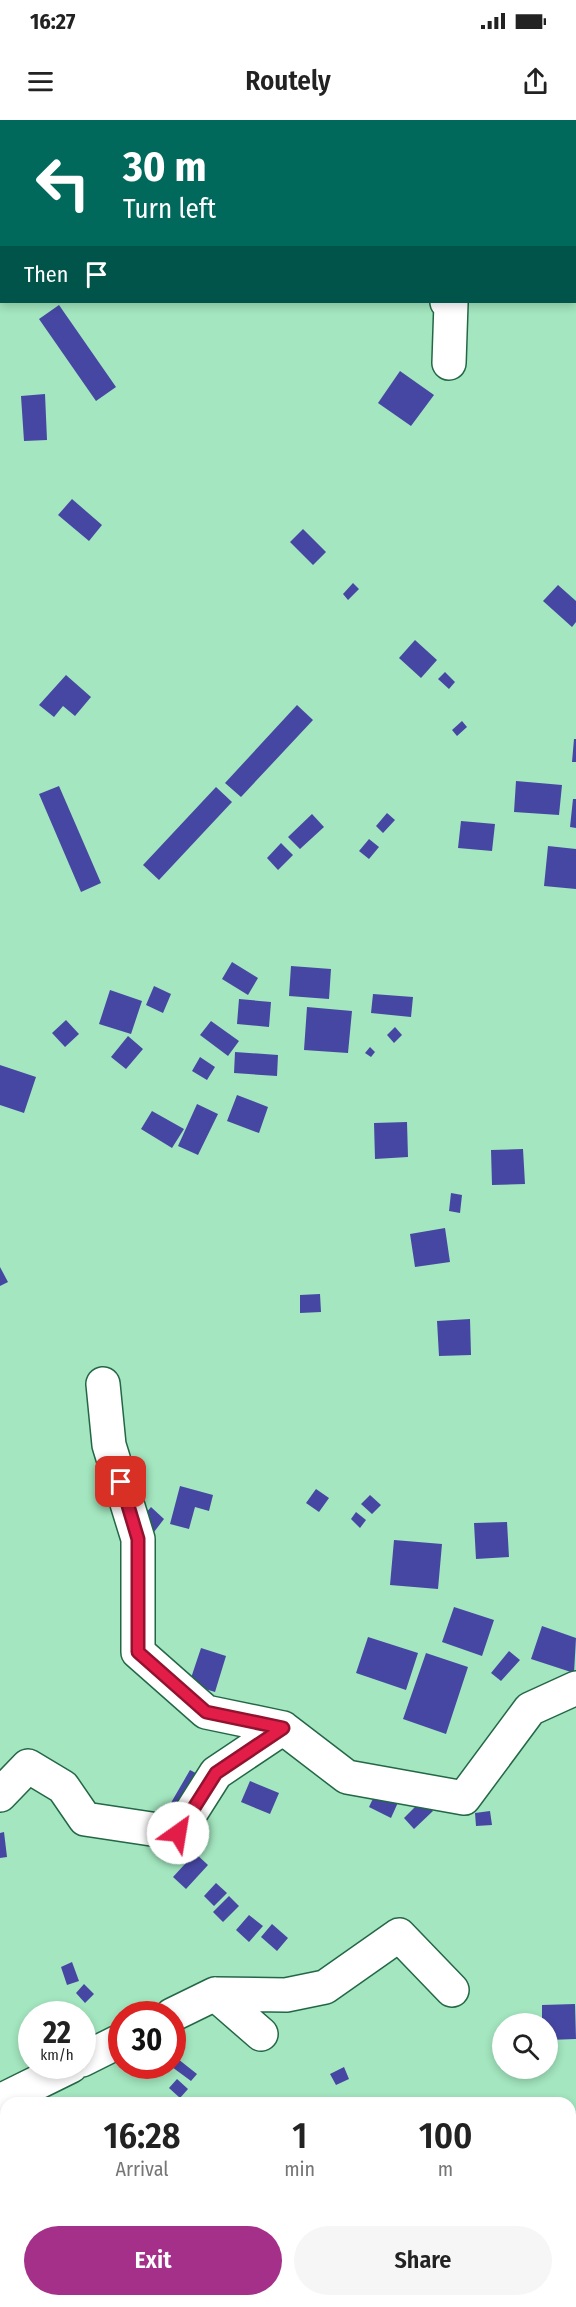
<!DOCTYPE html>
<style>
body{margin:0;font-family:"Fira Sans Condensed",sans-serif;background:#f6f6f6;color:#222;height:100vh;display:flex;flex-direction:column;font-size:22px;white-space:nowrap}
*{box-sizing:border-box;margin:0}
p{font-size:20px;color:#767676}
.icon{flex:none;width:33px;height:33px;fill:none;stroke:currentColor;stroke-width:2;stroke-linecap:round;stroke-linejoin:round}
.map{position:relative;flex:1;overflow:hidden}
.details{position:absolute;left:0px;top:1977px;width:576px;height:210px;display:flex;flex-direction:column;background:#fff;border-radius:18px 18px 0 0;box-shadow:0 3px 9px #0003}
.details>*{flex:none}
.hud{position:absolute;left:0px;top:0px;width:576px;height:183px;box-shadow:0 3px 9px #0003;background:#00695c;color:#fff;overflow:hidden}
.controls{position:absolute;left:492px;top:1893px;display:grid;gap:12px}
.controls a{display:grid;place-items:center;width:66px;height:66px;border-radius:50%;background:#fff;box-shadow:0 3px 9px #0003;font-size:30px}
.speed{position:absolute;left:18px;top:1881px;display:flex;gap:12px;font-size:30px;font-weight:700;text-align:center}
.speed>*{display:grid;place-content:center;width:78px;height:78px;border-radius:50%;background:#fff;box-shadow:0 3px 9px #0003;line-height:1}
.speed small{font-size:15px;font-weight:400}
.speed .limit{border:9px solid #d22;background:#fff;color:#111}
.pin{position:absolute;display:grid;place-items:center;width:51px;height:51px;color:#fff;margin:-26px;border-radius:12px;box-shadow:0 3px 9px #0006}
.me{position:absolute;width:66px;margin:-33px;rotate:32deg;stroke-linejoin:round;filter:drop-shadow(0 0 4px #0008)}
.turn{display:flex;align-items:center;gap:21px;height:126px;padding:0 24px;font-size:27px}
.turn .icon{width:78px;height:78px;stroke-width:2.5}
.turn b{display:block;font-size:42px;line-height:51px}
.then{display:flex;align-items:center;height:57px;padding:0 24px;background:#0003;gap:12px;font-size:22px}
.eta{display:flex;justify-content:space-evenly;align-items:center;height:102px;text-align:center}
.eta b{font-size:36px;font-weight:600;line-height:42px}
.action{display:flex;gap:12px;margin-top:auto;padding:12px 24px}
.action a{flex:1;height:69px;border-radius:36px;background:#a5308a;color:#fff;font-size:24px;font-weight:600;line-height:69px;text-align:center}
.action a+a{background:#f6f6f6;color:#222}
.status{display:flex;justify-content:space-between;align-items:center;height:42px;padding:0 30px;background:#fff;direction:ltr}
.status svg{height:16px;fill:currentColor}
header{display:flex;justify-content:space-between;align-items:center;height:78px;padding:0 24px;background:#fff;font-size:27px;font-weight:600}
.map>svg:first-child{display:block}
.building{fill:#4647a3}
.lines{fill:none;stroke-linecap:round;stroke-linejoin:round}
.minor-casing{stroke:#246746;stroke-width:36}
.minor{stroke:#fff;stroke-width:33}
.route-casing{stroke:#92132f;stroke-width:15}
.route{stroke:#e11d48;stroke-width:10}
</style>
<div class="status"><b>16:27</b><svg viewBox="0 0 49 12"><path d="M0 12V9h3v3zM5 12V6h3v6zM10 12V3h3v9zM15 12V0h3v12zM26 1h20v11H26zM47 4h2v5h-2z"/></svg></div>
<header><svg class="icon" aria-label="menu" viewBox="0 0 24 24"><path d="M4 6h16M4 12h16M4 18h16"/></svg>Routely<svg class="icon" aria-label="share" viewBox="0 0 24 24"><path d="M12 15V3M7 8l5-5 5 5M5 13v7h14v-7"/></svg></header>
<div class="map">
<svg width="576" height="2187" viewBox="0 0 576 2187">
<rect width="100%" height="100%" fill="#a3e6bf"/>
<!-- building -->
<path class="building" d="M59 185 116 267 96 281 39 199Z
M400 251 434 275 411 306 378 283Z
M45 274 47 320 24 321 21 276Z
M72 379 102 405 89 421 58 395Z
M303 409 326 432 313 445 290 422Z
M353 463 359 469 348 480 343 474Z
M558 465 576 481V502L572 507 543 481Z
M415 520 437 540 421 558 399 538Z
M445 552 455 562 449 569 438 559Z
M66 555 91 577 75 596 63 586 54 597 39 585Z
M297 585 313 600 241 677 225 663Z
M462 601 467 607 457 616 452 610Z
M574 619H576V642H572Z
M516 661 562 665 559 695 514 692Z
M59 666 101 763 81 772 39 674Z
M216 667 232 682 159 760 143 745Z
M573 679H576V708L570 707Z
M387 693 395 700 383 713 376 706Z
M312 694 324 707 300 729 288 717Z
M461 701 495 704 492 731 458 728Z
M369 719 379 727 369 739 359 731Z
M281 723 293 735 278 750 267 738Z
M548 726 576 729V769L544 766Z
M232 842 258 858 248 875 222 859Z
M291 846 331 849 329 879 289 876Z
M154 866 171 874 163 893 146 885Z
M110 870 142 881 131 914 99 904Z
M373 874 413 877 411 897 371 893Z
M239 879 271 882 269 907 237 904Z
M307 887 352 891 348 933 304 930Z
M66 900 79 914 65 927 52 913Z
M211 901 239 921 228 936 200 915Z
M395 907 402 915 394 923 387 915Z
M128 916 143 929 126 949 111 937Z
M370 927 375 932 371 937 365 933Z
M235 932 278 935 277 956 234 953Z
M200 937 215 947 207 960 192 951Z
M0 945 36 957 24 993 0 985Z
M237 975 268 987 259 1013 227 1001Z
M197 984 218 994 198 1035 178 1026Z
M152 991 184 1009 172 1028 141 1009Z
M407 1002 408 1037 375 1039 374 1003Z
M523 1029 525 1064 492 1065 491 1030Z
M451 1073 462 1075 460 1093 449 1091Z
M445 1108 450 1142 415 1147 410 1114Z
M0 1147 8 1162 0 1166Z
M320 1174 321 1192 300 1193V1175Z
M470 1199 471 1235 439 1236 437 1201Z
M180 1366 213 1375 209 1391 195 1387 189 1409 170 1404Z
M316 1369 329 1378 319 1392 306 1383Z
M370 1375 381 1385 372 1394 361 1384Z
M151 1387 164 1399 154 1412 140 1400Z
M356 1392 366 1400 360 1408 351 1399Z
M507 1402 509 1437 476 1439 474 1403Z
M394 1420 442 1424 438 1469 390 1465Z
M454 1487 494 1500 482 1536 442 1522Z
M542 1506 576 1518 574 1553 531 1539Z
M368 1517 418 1533 406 1570 356 1553Z
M201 1528 226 1536 215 1572 189 1564Z
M509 1531 520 1540 501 1561 491 1553Z
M426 1533 468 1547 446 1614 403 1599Z
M190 1650 205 1658 184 1697 168 1688Z
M250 1661 279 1673 270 1694 241 1682Z
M378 1668 400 1678 391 1698 369 1687Z
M422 1680 433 1691 414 1709 404 1698Z
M490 1691 492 1705 476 1706 475 1693Z
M4 1712 7 1737 0 1738V1713Z
M195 1733 208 1745 186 1769 173 1757Z
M216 1763 227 1773 214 1786 204 1776Z
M229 1776 239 1786 223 1802 213 1792Z
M249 1795 263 1806 249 1822 236 1810Z
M272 1804 288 1818 277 1831 261 1817Z
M72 1842 79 1861 67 1865 61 1847Z
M84 1864 94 1874 85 1883 76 1873Z
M575 1884 576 1919 548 1920V1904H542V1885Z
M178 1939 197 1954 191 1961 172 1947Z
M344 1947 349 1959 336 1965 330 1954Z
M177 1959 188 1969 180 1978 169 1968Z
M196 2181H235L232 2187H194Z"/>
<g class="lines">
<!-- minor casing -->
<g class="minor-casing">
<path id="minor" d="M431 2 432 0
M447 182 451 183 449 243
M103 1264 109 1325 138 1419V1532L206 1592 283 1608
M0 1675 28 1646 63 1667 85 1699 178 1713 216 1653 283 1608 347 1657 464 1678 530 1589 576 1568
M215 1874 286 1875 325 1867 399 1815 452 1870
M172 1895 215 1874 261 1914
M82 1940 122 1920
M0 1981 71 1946"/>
</g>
<!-- minor -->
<use href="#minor" class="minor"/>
</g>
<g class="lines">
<!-- route casing -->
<g class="route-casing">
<path id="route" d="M121 1362 138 1419V1532L206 1592 283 1608 216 1653 178 1713"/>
</g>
<!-- route -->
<use href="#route" class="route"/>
</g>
</svg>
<div class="controls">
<a><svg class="icon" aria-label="search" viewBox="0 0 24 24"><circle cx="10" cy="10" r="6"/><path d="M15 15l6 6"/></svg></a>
</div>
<div class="speed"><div>22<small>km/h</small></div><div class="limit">30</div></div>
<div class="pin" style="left:121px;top:1362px;background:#d93025"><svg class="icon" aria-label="arrive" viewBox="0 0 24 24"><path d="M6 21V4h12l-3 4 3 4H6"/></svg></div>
<svg class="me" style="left:178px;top:1713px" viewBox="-20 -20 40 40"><circle r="19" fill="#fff"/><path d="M0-13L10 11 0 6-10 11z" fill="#e11d48"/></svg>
<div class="hud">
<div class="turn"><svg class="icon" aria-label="left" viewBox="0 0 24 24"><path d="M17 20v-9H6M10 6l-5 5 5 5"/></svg><div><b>30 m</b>Turn left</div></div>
<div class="then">Then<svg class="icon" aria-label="arrive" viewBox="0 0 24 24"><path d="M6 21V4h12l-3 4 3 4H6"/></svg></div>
</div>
<section class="details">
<div class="eta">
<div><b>16:28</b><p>Arrival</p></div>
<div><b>1</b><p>min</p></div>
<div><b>100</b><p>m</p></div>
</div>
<div class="action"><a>Exit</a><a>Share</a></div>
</section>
</div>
